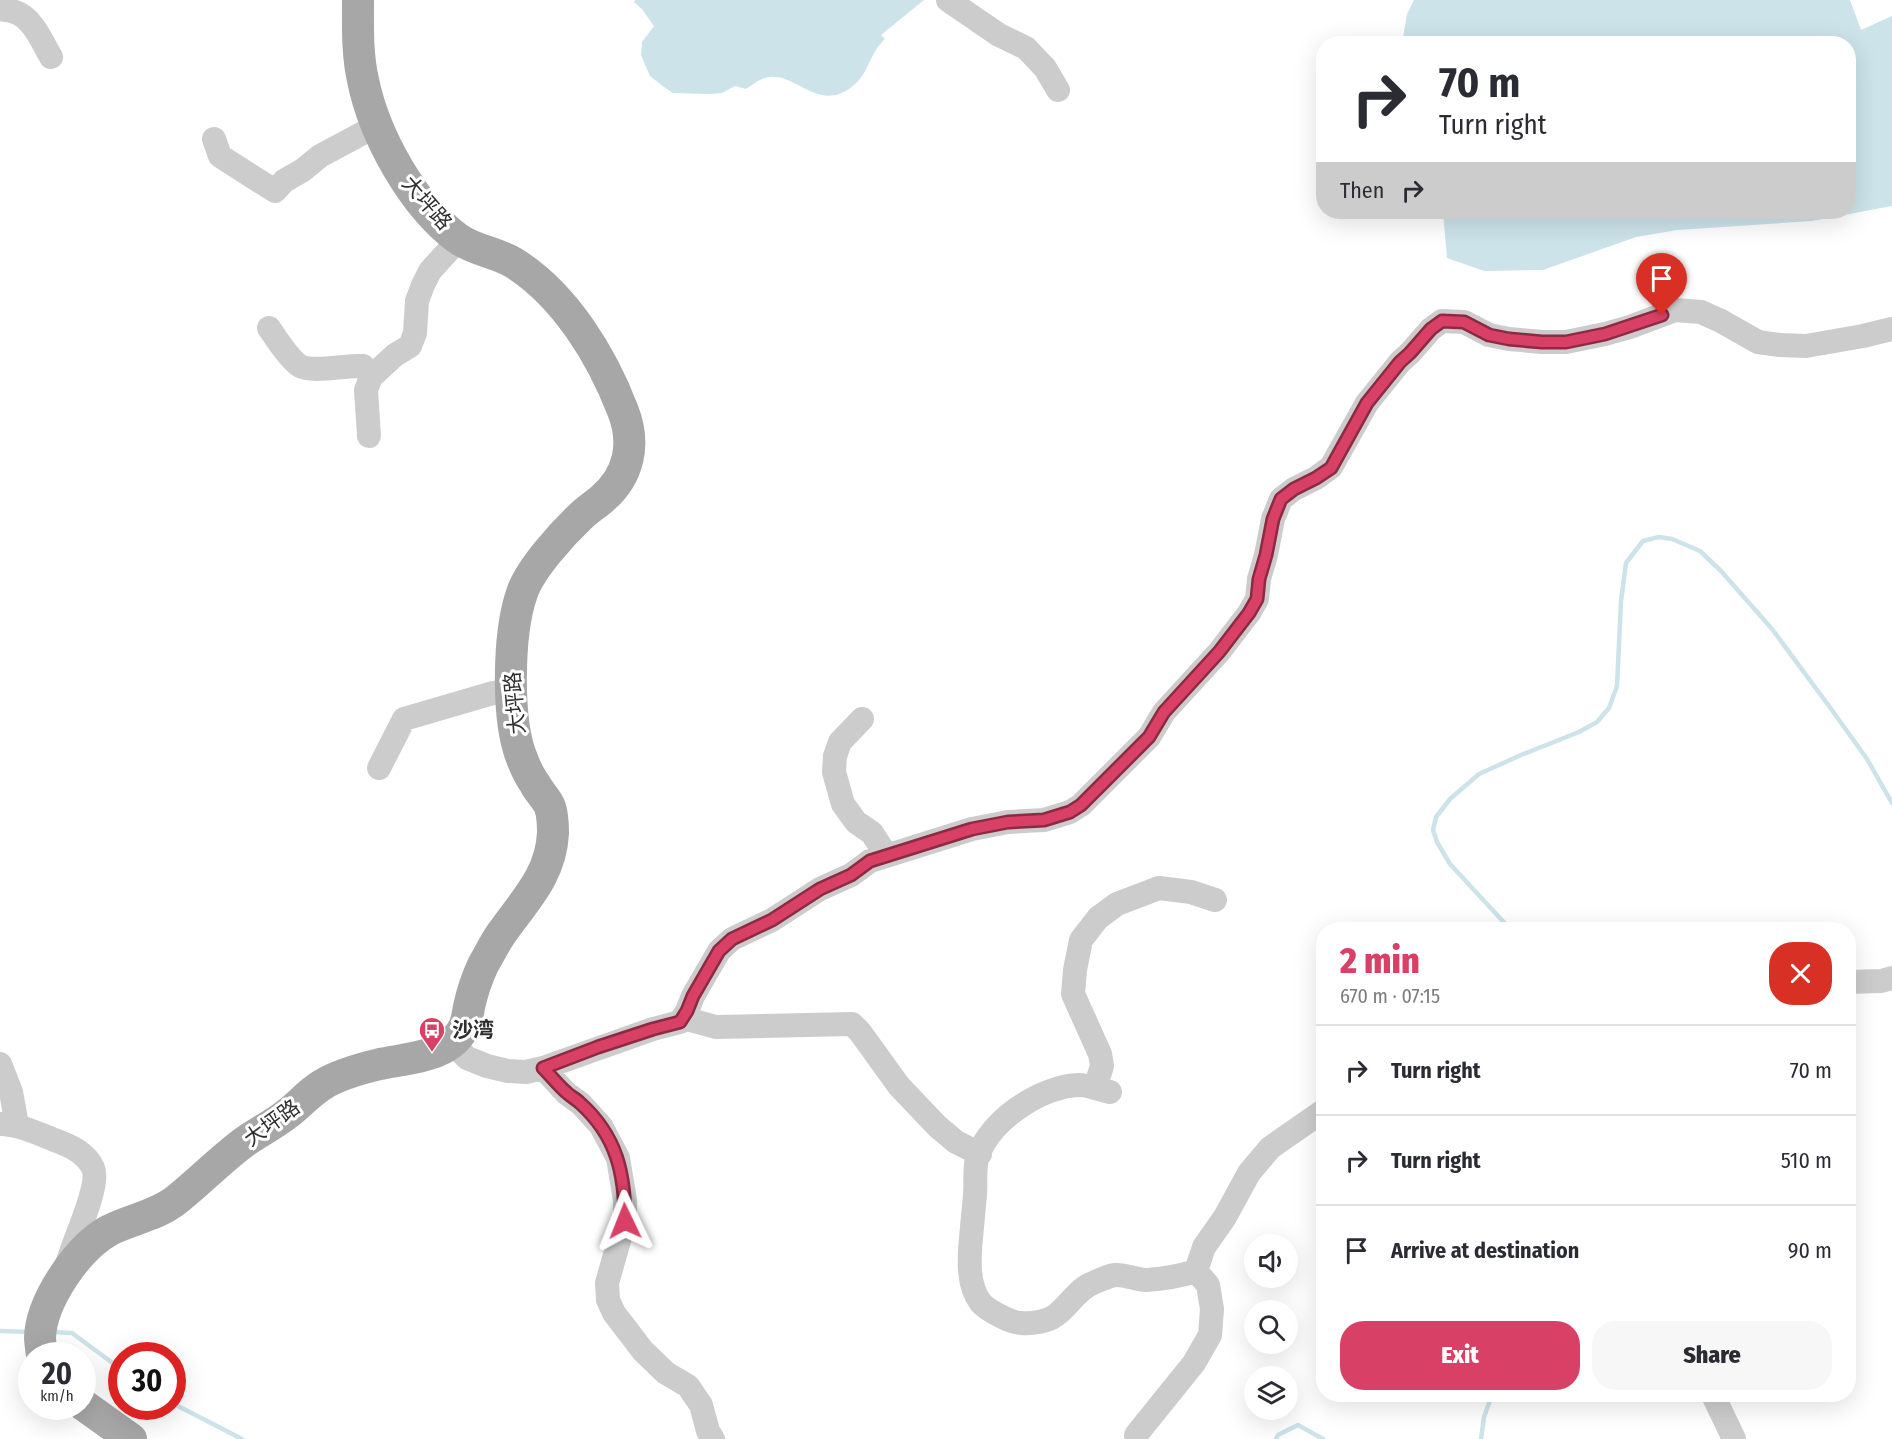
<!DOCTYPE html>
<meta charset="utf-8">
<style>
body{margin:0;font-family:"Fira Sans Condensed","Noto Sans SC",sans-serif;background:#f7f7f7;color:#2b2b33;height:100vh;display:flex;flex-direction:column;font-size:22px;white-space:nowrap}
*{box-sizing:border-box;margin:0}
p{font-size:20px;color:#7c7c81}
.icon{flex:none;width:33px;height:33px;fill:none;stroke:currentColor;stroke-width:2;stroke-linecap:round;stroke-linejoin:round}
.map{position:relative;flex:1;overflow:hidden}
.drawer{position:absolute;left:1316px;top:922px;width:540px;height:480px;display:flex;flex-direction:column;background:#fff;border-radius:24px;box-shadow:0 6px 24px #0002}
.drawer>*{flex:none}
.hud{position:absolute;left:1316px;top:36px;width:540px;height:183px;border-radius:24px;box-shadow:0 6px 24px #0002;background:#fff;color:#2b2b33;overflow:hidden}
.controls{position:absolute;left:1244px;top:1234px;display:grid;gap:12px}
.controls a{display:grid;place-items:center;width:54px;height:54px;border-radius:50%;background:#fff;box-shadow:0 6px 24px #0002;font-size:30px}
.speed{position:absolute;left:18px;top:1342px;display:flex;gap:12px;font-size:30px;font-weight:700;text-align:center}
.speed>*{display:grid;place-content:center;width:78px;height:78px;border-radius:50%;background:#fff;box-shadow:0 6px 24px #0002;line-height:1}
.speed small{font-size:15px;font-weight:400}
.speed .limit{border:9px solid #d22;background:#fff;color:#111}
.pin{position:absolute;display:grid;place-items:center;width:51px;height:51px;color:#fff;margin:-62px -26px;border-radius:50% 50% 50% 0;rotate:-45deg;box-shadow:0 0 6px #0007}
.pin .icon{rotate:45deg}
.me{position:absolute;width:66px;margin:-33px;rotate:358deg;stroke-linejoin:round;filter:drop-shadow(0 0 4px #0008)}
.turn{display:flex;align-items:center;gap:21px;height:126px;padding:0 24px;font-size:27px}
.turn .icon{width:78px;height:78px;stroke-width:2.5}
.turn b{display:block;font-size:42px;line-height:51px}
.then{display:flex;align-items:center;height:57px;padding:0 24px;background:#0003;gap:12px;font-size:22px}
.round{display:grid;place-items:center;flex:none;width:63px;height:63px;border-radius:24px;background:#f7f7f7}
.head{display:flex;align-items:center;justify-content:space-between;height:102px;padding:0 24px}
h1{font-size:36px;font-weight:800;line-height:45px;color:#d84066}
.cta{display:flex;gap:12px;margin-top:auto;padding:12px 24px}
.cta a{flex:1;height:69px;border-radius:24px;background:#d84066;color:#fff;font-size:24px;font-weight:800;line-height:69px;text-align:center}
.cta a+a{background:#f7f7f7;color:#2b2b33}
ul{padding:0;list-style:none}
li{display:flex;align-items:center;gap:18px;height:90px;padding:0 24px;border-top:2px solid #e1e1e2}
li div{flex:1}
li b{display:block;font-size:22px}
li em{font-style:normal}
.map>svg:first-child{display:block}
.water{fill:#cce3ea}
.lines{fill:none;stroke-linecap:round;stroke-linejoin:round}
.stream{stroke:#cce3ea;stroke-width:4.5}
.minor{stroke:#ccc;stroke-width:24}
.major{stroke:#a7a7a7;stroke-width:32}
.route-casing{stroke:#8c2a42;stroke-width:15}
.route{stroke:#d84066;stroke-width:10}
.labels{text-anchor:middle;dominant-baseline:central;stroke-width:6;stroke-linejoin:round;paint-order:stroke}
.street-label{font-size:21px;fill:#2f2f2f;stroke:#fff}
.poi-label{font-size:21px;font-weight:bold;fill:#2f2f2f;stroke:#fff;text-anchor:start}
</style>
<div class="map">
<svg width="1892" height="1439" viewBox="0 0 1892 1439">
<rect width="100%" height="100%" fill="#fff"/>
<!-- water -->
<path class="water" d="M635 0H924L881 35 885 39C882 42 878 46 876 50 868 62 866 75 854 85 817 117 794 66 762 79 757 81 751 86 746 89L735 86 722 93 710 94 673 93 664 87 650 76 641 55 642 42 654 26 642 9 634 2Z
M1414 0H1850L1861 30 1892 16V206L1812 221 1677 230 1636 237 1543 270 1484 271 1447 258 1443 212H1848V44L1402 43 1407 14Z"/>
<g class="lines">
<!-- stream -->
<path class="stream" d="M1511 930 1450 864 1437 842 1433 830 1436 817 1450 799 1479 774 1521 755 1579 732 1597 722 1609 708 1617 686 1621 601 1626 563 1643 541 1659 537 1672 539 1700 551 1721 571 1772 629 1829 706 1867 759 1892 803
M0 1331 30 1332
M51 1332 72 1333 122 1370
M172 1403 242 1439
M1276 1439 1278 1435 1298 1425 1323 1439
M1481 1439 1484 1417 1492 1395"/>
<!-- minor -->
<path class="minor" d="M948 0 999 35 1026 48 1045 68 1058 90
M0 9C5 10 10 10 15 12 33 18 42 42 51 57
M214 139 220 156 275 191 284 181 303 170 320 156 378 125
M269 328C275 337 290 360 300 366 312 373 347 365 363 366L371 377
M369 436 366 390 371 377 395 355 410 346 415 333 417 301 423 285 430 271 459 239
M862 719 840 742 835 756 834 772 843 804 856 822 872 833 886 855
M379 768 404 719 493 693 512 692
M1848 982 1881 981 1892 978
M683 1018 716 1027 852 1024 860 1032 899 1086 937 1126 956 1142 980 1154
M452 1043 467 1058 487 1066 508 1071 526 1072 543 1068 653 1029 680 1022 687 1011 693 996 719 951 732 939 772 920 820 889 851 875 870 861 972 829 1008 822 1044 820 1070 812 1081 805 1149 737 1164 712 1219 652 1249 613 1257 599 1259 579 1266 555 1273 519 1281 499 1294 489 1316 478 1331 467 1367 403 1400 362 1410 353 1431 329 1442 321 1464 322 1489 335 1509 339 1542 342H1566L1605 334 1630 327 1675 310 1701 312 1721 321 1758 342 1780 345 1806 346 1863 336 1892 329
M0 1064 11 1092 17 1125
M543 1068 566 1093 581 1104 601 1126 618 1158 625 1200V1220L607 1283 608 1300 614 1313 643 1351 666 1373 688 1386 701 1405 708 1431 713 1439
M1095 1088 1102 1066 1100 1054 1073 994 1075 970 1081 940 1098 918 1117 904 1159 888 1191 892 1215 900
M1110 1092C1100 1090 1089 1085 1079 1085 1041 1086 988 1121 977 1159 974 1171 976 1183 975 1195 974 1206 973 1217 972 1227 970 1250 965 1283 981 1303 987 1310 1011 1323 1021 1323 1031 1324 1047 1322 1056 1315 1069 1306 1077 1289 1093 1283 1100 1280 1108 1276 1115 1275 1125 1274 1136 1280 1146 1280 1163 1279 1180 1276 1196 1271L1204 1247 1225 1217 1249 1173 1270 1148 1323 1111
M0 1124C19 1124 39 1134 57 1141 71 1146 86 1153 93 1168 101 1186 72 1243 67 1265
M1713 1395 1734 1439
M1136 1435 1194 1363 1210 1335 1212 1309 1208 1285 1196 1271"/>
<!-- major -->
<path class="major" d="M42 1356C42 1354 40 1341 40 1338 41 1301 78 1247 110 1230 132 1219 155 1216 175 1201 198 1183 219 1161 243 1143 257 1133 273 1125 287 1114 299 1105 309 1093 322 1085 336 1076 363 1068 380 1064 409 1058 452 1057 465 1025 467 1019 468 1013 469 1007 472 993 477 978 483 965 489 955 494 944 501 934 524 901 551 876 553 833 553 826 552 813 550 807 547 799 539 792 535 784 530 777 526 769 523 761 506 723 508 633 522 593 530 569 562 534 581 516 587 510 595 505 602 499 629 476 636 444 623 411 602 356 565 295 514 263 496 252 475 251 457 238 412 204 374 135 363 80 357 54 358 26 358 0
M82 1404 131 1439"/>
</g>
<g class="lines">
<!-- route casing -->
<g class="route-casing">
<path id="route" d="M625 1221C625 1174 617 1136 580 1103 576 1099 570 1096 566 1092 558 1085 551 1076 543 1068L598 1047 653 1029 680 1022 687 1011 693 996 719 951 732 939 772 920 820 889 851 875 870 861 972 829 1008 822 1044 820 1070 812 1081 805 1149 737 1164 712 1219 652 1249 613 1257 599 1259 579 1266 555 1273 519 1281 499 1294 489 1316 478 1331 468 1367 403 1400 362 1410 353 1431 329 1442 321 1464 322 1489 335 1509 339 1542 342H1566L1605 334 1662 315"/>
</g>
<!-- route -->
<use href="#route" class="route"/>
</g>
<!-- icons -->
<defs>
<g id="bus-pin" transform="scale(1.35)"><path d="M0 17L-7.5 6A9.5 9.5 0 1 1 7.5 6Z" fill="#d84066" stroke="#fff"/><path d="M-5-6H5V4H4V6H2V4H-2V6H-4V4H-5ZM-3.5-4V0h7V-4ZM-3.5 1.2v1.5H-2V1.2ZM2 1.2v1.5H3.5V1.2Z" fill="#fff"/></g>
</defs>
<g fill-rule="evenodd">
<use href="#bus-pin" x="432" y="1030"/>
</g>
<g class="labels">
<!-- street labels -->
<g class="street-label">
<text transform="translate(427 203) rotate(49)">大坪路</text>
<text transform="translate(515 703) rotate(-95)">大坪路</text>
<text transform="translate(272 1123) rotate(-36)">大坪路</text>
</g>
<!-- poi labels -->
<g class="poi-label">
<text x="452" y="1030">沙湾</text>
</g>
</g>
</svg>
<div class="controls">
<a><svg class="icon" aria-label="sound" viewBox="0 0 24 24"><path d="M4 9h4l5-4v14l-5-4H4zM17 9q2 3 0 6"/></svg></a>
<a><svg class="icon" aria-label="search" viewBox="0 0 24 24"><circle cx="10" cy="10" r="6"/><path d="M15 15l6 6"/></svg></a>
<a><svg class="icon" aria-label="layers" viewBox="0 0 24 24"><path d="M12 4l9 5-9 5-9-5zM3 14l9 5 9-5"/></svg></a>
</div>
<div class="speed"><div>20<small>km/h</small></div><div class="limit">30</div></div>
<div class="pin" style="left:1662px;top:315px;background:#d93025"><svg class="icon" aria-label="arrive" viewBox="0 0 24 24"><path d="M6 21V4h12l-3 4 3 4H6"/></svg></div>
<svg class="me" style="left:625px;top:1221px" viewBox="-20 -20 40 40"><path d="M0-17L14 15 0 8-14 15z" fill="#d84066" stroke="#fff" stroke-width="4"/></svg>
<div class="hud">
<div class="turn"><svg class="icon" aria-label="right" viewBox="0 0 24 24"><path d="M7 20v-9h11M14 6l5 5-5 5"/></svg><div><b>70 m</b>Turn right</div></div>
<div class="then">Then<svg class="icon" aria-label="right" viewBox="0 0 24 24"><path d="M7 20v-9h11M14 6l5 5-5 5"/></svg></div>
</div>
<section class="drawer">
<div class="head"><div><h1>2 min</h1><p>670 m · 07:15</p></div><a class="round" style="background:#d93025;color:#fff"><svg class="icon" aria-label="close" viewBox="0 0 24 24"><path d="M6 6l12 12M18 6L6 18"/></svg></a></div>
<ul>
<li><svg class="icon" aria-label="right" viewBox="0 0 24 24"><path d="M7 20v-9h11M14 6l5 5-5 5"/></svg><div><b>Turn right</b></div><em>70 m</em></li>
<li><svg class="icon" aria-label="right" viewBox="0 0 24 24"><path d="M7 20v-9h11M14 6l5 5-5 5"/></svg><div><b>Turn right</b></div><em>510 m</em></li>
<li><svg class="icon" aria-label="arrive" viewBox="0 0 24 24"><path d="M6 21V4h12l-3 4 3 4H6"/></svg><div><b>Arrive at destination</b></div><em>90 m</em></li>
</ul>
<div class="cta"><a>Exit</a><a>Share</a></div>
</section>
</div>
